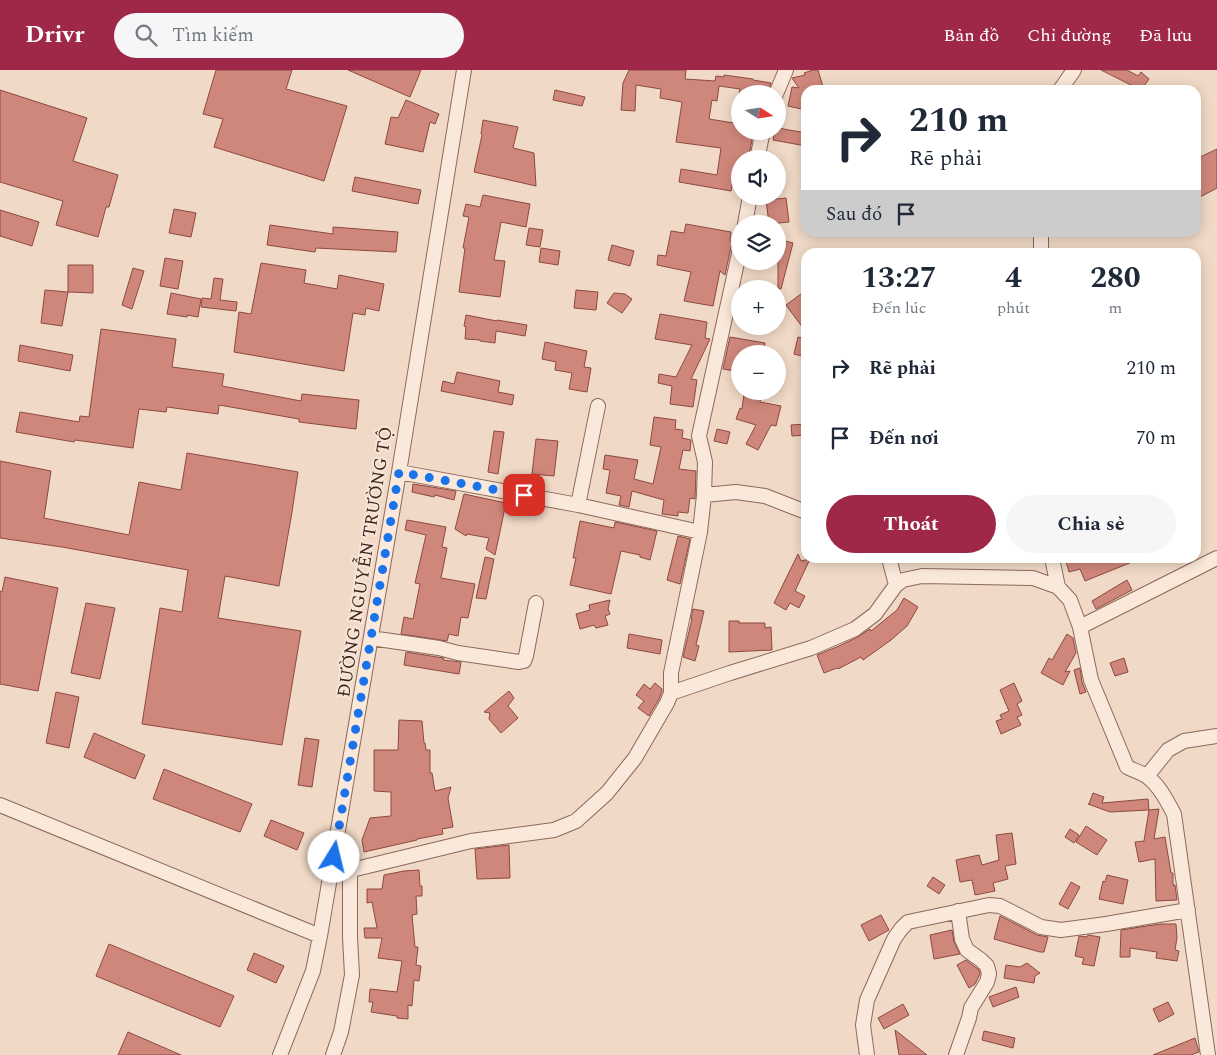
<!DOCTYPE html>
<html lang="vi">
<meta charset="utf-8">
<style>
body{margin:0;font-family:Spectral,serif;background:#f6f6f7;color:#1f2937;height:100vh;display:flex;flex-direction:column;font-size:19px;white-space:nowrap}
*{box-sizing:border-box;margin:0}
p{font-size:16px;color:#747a83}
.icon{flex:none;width:28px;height:28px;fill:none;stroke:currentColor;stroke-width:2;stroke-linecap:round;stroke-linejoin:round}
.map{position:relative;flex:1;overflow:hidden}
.side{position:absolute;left:801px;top:178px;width:400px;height:315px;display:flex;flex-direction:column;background:#fff;border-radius:15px;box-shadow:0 2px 12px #0003}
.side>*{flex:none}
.hud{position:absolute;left:801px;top:15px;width:400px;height:152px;border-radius:15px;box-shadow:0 2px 12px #0003;background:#fff;color:#1f2937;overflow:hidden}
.needle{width:32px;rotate:102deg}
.buttons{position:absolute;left:731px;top:15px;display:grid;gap:10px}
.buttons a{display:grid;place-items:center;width:55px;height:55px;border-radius:50%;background:#fff;box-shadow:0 2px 12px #0003;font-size:25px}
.pin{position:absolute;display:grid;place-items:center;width:42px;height:42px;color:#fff;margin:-21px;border-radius:10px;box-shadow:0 2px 8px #0006}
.me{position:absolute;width:55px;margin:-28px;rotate:9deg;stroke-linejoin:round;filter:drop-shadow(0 0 4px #0008)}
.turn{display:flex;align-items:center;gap:18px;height:105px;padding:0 25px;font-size:22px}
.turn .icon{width:65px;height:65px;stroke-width:2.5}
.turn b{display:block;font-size:35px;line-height:42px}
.then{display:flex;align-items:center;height:48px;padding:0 25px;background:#0003;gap:10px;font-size:19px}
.eta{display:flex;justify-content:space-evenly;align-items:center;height:85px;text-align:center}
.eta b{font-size:30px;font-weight:700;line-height:35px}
.action{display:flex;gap:10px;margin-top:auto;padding:10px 25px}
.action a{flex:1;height:58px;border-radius:30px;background:#9f2849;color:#fff;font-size:20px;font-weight:700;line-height:58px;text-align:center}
.action a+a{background:#f6f6f7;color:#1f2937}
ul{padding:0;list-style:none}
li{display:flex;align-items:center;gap:15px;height:70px;padding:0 25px}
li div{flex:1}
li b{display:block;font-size:19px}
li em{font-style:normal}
header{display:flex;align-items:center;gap:30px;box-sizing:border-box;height:70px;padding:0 25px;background:#9f2849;color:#fff}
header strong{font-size:24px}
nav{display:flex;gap:28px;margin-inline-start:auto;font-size:18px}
.search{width:350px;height:45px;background:#f6f6f7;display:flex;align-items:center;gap:12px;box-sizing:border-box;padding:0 18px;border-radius:28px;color:#747a83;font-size:19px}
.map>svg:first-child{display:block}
.building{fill:#d0877b;stroke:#8d4940}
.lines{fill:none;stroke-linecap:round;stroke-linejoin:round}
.street-casing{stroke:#8d685b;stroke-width:16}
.street{stroke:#fae8da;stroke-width:14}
.route{stroke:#1a73e8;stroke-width:9;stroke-dasharray:0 16.2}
.labels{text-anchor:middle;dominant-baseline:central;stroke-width:4;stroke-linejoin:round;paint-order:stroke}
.street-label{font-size:18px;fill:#3d251f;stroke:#f7e5d6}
</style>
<header>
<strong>Drivr</strong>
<div class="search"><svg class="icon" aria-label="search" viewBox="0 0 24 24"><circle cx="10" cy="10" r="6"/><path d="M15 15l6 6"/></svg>Tìm kiếm</div>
<nav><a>Bản đồ</a><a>Chỉ đường</a><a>Đã lưu</a></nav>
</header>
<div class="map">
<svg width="1217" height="985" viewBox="0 0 1217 985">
<rect width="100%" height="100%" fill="#f0d9c6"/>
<!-- building -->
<path class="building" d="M216 0H292L286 19 347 36 324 111 214 77 223 49 203 44Z
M348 0H421L410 27Z
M629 0H686L685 9 715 11 716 6 724 7V5L753 9V10L771 13 767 24H739L740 19 719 16 717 31 712 30 709 49 740 54V61H750V65H753L748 89H740V99L736 98 731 121 679 112 681 99 717 105 721 78 676 72 682 32 660 28 661 19 636 15 635 41 621 40 623 13Z
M813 0H818L824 20H806V40L788 36 792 17 799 18 792 8 805 5 804 3Z
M1101 0H1127L1138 6 1141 2 1149 9 1141 20H1139L1135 17Z
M0 20 87 48 73 91 118 105 109 137H106L98 167 56 155 63 131 0 112Z
M555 20 585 27 582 36 553 30Z
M406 30 439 44 435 54 430 52 423 82 385 74 391 47 398 48Z
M483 50 518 57 513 78 534 83 536 116 474 102 482 65 481 64Z
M778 58 806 63V76L773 70 775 61H778Z
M1217 79V118L1200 127 1196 119V89Z
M355 107 421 120 418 134 352 121Z
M483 125 530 134 526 157 501 152 494 190 505 191 500 227 459 222 465 178H463L469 147 463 146 466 134 480 137Z
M786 128 789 152 769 154 766 130Z
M174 139 196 143 191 167 169 163Z
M0 140 39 152 32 176 0 166Z
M686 154 731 162 730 171 735 172 731 177 725 205 720 201 713 236 684 231 691 202 657 195 658 185 666 186 671 161 684 163Z
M270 155 333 164V157L398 162 396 182 316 178 315 182 267 175Z
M529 158 543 160 540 177 526 175Z
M778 169 793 173 781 219 778 218Z
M612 175 634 181 630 196 608 190Z
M541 178 560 181 558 195 539 192Z
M165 188 183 191 178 219 160 216Z
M261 193 306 200 304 213 337 219 339 205 384 214 379 241 366 238 365 245 353 243 344 301 234 282 239 242 251 244Z
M68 195H93V223L68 222Z
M133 198 144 201 132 239 122 235Z
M214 208 223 209 220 230 237 232 236 241 201 237 202 228 211 229Z
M45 220 68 222 62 256 41 253Z
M576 220 598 222 596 240 574 238Z
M171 223 201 229 198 247 187 245V247L167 244Z
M614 223 625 224 632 229 622 243 607 233Z
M801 224 804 228H806V262L786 235Z
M660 244 707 252 705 268 710 269 691 309 697 310 693 337 670 334 672 316 658 313 659 304 676 307 692 275 655 269Z
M466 245 497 251V250L527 255 525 266 496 261 495 273 480 271V270L465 269 466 257 464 256Z
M101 259 176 269 172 297 224 304 222 316 301 331 302 324 359 330 356 359 299 352V349L219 335 218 344 167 337 166 342 139 339 133 378 75 370 74 372 16 362 20 342 79 352 80 346 89 347Z
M730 267 765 273 763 284H740V302L723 299Z
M798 267 806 269V287L794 284Z
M545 272 587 281 584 297 591 298 587 322 569 319 572 303 555 300 556 292 542 289Z
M20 275 73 285 70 301 18 291Z
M457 302 500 311 498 322 514 325 512 335 441 321 443 311 454 314Z
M744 324 761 327 760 332 781 336 776 356 771 355 758 380 746 374 756 355 736 349 740 338 742 339Z
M654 347 676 350 675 359 683 360 682 368 691 370 690 381 683 380 679 399 696 401 695 429 690 428 688 443 678 442V446L662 444 664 430 632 421 629 437 619 435 621 426 606 423 610 400 603 399 605 385 638 390 634 409 653 414 661 377 650 375Z
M806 354V365L792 366 791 355Z
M717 359 730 362 727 374 714 371Z
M494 361 504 362 498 404 488 402Z
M536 369 558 371 554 406 532 404Z
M187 383 298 402 292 442 279 516 225 506 218 548 301 561 282 675 142 654 160 538 182 542 188 500 62 477 0 468V391L51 401 44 448 129 465 139 412 181 420Z
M413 414 456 421 454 430 435 425 434 427 412 422Z
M464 424 506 433 495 485 486 479 489 468 467 464 466 466 455 459Z
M407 450 446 457 442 477 447 478 441 508 475 514 468 548 461 547 458 566 449 564 447 571 401 564 404 547 413 549 420 514 415 513 426 465 405 460Z
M580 451 614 458 615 452 657 461 650 490 640 487V485L621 481 611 524 570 515 576 488H573Z
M678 466 690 469 680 514 667 510Z
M798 484 801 491 810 489 795 521 805 526 799 538 790 533 786 540 774 533Z
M485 487 494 489 486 529 476 528Z
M1078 488H1142L1085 511 1080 499 1069 502 1066 491Z
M5 507 58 518 38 621 0 614V521L2 522Z
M1127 510 1132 520 1096 539 1092 531Z
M904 528 918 537 907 556 891 570 863 590 861 587 838 599 837 598 824 603 817 585 839 576 858 567 870 559 871 561 897 540Z
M610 530 608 539 610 544 605 546 608 555 596 558 594 555 580 559 576 544 590 540 589 535Z
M86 533 115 538 100 609 71 603Z
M693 539 704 541 696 575 699 576 695 591 683 587 692 549H691Z
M729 551H739V553H765V558L771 557 772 580 729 582Z
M629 564 662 570 660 584 627 578Z
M1067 564 1073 568 1076 583 1065 602 1070 601 1063 615 1041 603 1049 588 1052 590Z
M406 582 437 587 444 588 443 590 461 592 459 604 404 595Z
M1124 588 1128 602 1115 606 1110 593Z
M1080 598 1082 612 1086 622 1080 624 1074 600Z
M655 613 662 619V621L659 629 649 646 638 638 644 631 636 625 644 614 650 619Z
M1014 613 1022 631 1017 634 1022 645 1017 647 1021 655 1001 664 996 651 1002 649 1000 645 1009 641 1000 620Z
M509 621 514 628 508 636 518 648 501 663 489 649 490 643 484 642Z
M56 622 79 627 69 678 46 673Z
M399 650 422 651 424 673H425L426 680H430V703H432L435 721 451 717 448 728 453 757 442 759 443 764 417 769V770L364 782 362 770 370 748 391 746V722L374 721V680H398Z
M94 663 145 685 135 709 84 687Z
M305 668 319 670 312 717 298 715Z
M164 699 252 734 240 762 153 729Z
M1093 723 1104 727 1102 733 1148 729 1149 740 1159 739 1154 769 1165 767 1171 803H1173V815H1175L1177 830 1156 831 1155 789 1139 792 1135 772 1144 771 1149 740 1110 742 1088 734H1089Z
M271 750 304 763 297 780 264 766Z
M1086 756 1107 770 1097 785 1076 772Z
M1070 759 1079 765 1074 773 1065 767Z
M1012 763 1016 794 1005 796 1008 809 993 813 995 821 975 825 972 810 960 812 956 790 979 785 982 795 999 790 996 765Z
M509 775 510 808 477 809 475 779Z
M419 800 420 816H422V826H416L417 844 412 845 415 877H418L416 895 421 896 419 911 414 910 412 936 408 935V949L397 948V946L371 942 373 932H369L370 919 397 922 402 891 378 888 382 868H365L364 858H377L372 832 367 833V819H382L384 805 404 801Z
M1107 805 1128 810 1123 834 1099 829 1103 811 1105 812Z
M933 807 945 815 939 824 927 816Z
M1071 812 1080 817 1068 839 1059 834Z
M881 845 889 860 869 871 861 855Z
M1000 846 1037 865 1048 867 1044 882H1040L994 869Z
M1160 854H1176L1177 868 1175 880 1179 881 1177 891 1156 888 1157 882 1130 878V887H1120L1121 860Z
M952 860 954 872 960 884 934 889 930 865Z
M1088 865 1100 867 1094 896 1082 894 1084 888 1075 886 1079 866 1087 867Z
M109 874 234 926 220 957 96 906Z
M254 883 284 896 276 913 247 900Z
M966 890 975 897 979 900 980 904 975 914 969 918 957 895Z
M1027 893 1040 903 1035 906 1034 913 1004 908 1006 895 1020 897Z
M1016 917 1019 927 993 937 989 927Z
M1168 932 1174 944 1159 952 1153 939Z
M903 934 909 945 884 959 878 948Z
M895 960 927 985H899Z
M984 961 1015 968 1013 978 982 970Z
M128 962 181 985H118Z
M1195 968 1199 982 1191 985H1153Z"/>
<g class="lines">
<!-- street casing -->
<g class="street-casing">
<path id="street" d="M1060 20 1074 0
M776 24 786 0
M757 89 763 61
M745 154 750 126
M1041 182V162
M399 402 578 435 700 462
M704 425 736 422 765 426 806 442
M578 435 598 336
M889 488 896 515
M1052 488 1058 517
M1080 557 1217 488
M371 568 439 578 458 583 519 592 524 591 526 586 536 533
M671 623V603L700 462 704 425 705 392 699 366 740 179
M1147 706 1168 680 1184 671 1217 666
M0 735 320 866
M331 805 471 771 554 760 576 751 607 723 635 688 667 633 671 623 730 603 811 578 855 559 875 544 896 515 903 510 922 506 1033 508 1058 517 1070 530 1080 557 1091 610 1127 697C1133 700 1145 704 1149 708 1160 717 1167 731 1174 744L1208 985
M280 985 313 901 320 866 399 402 464 0
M333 985 341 962 352 905 350 867V800
M867 985 863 955 867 930 894 869 901 859 908 852 989 835 1000 836 1041 857 1061 860 1106 854 1188 840
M956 985 969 948 971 938 987 912 989 904 987 896 981 890 967 880 962 869 958 841"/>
</g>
<!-- street -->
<use href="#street" class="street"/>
</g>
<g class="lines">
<!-- route -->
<path class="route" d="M334 787 399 402 524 425"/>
</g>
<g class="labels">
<!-- street labels -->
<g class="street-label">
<text transform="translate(365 492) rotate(-81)">ĐƯỜNG NGUYỄN TRƯỜNG TỘ</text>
</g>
</g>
</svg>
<div class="buttons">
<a><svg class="needle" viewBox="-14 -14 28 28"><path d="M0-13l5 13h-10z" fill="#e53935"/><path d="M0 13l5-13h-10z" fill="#747a83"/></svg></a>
<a><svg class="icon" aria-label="sound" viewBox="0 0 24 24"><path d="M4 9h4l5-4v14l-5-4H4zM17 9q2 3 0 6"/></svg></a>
<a><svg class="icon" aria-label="layers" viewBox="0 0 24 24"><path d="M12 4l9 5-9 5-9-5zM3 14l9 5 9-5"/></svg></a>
<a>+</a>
<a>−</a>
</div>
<div class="pin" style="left:524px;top:425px;background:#d93025"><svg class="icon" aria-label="arrive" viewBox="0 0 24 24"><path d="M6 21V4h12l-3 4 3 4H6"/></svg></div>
<svg class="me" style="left:334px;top:787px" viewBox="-20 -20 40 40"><circle r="19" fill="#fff"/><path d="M0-13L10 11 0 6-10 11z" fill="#1a73e8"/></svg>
<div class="hud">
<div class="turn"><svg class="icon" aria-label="right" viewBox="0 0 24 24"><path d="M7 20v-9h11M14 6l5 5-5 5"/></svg><div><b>210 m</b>Rẽ phải</div></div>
<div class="then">Sau đó<svg class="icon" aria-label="arrive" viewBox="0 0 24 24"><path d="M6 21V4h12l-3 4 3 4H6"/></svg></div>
</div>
<section class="side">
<div class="eta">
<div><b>13:27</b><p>Đến lúc</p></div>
<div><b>4</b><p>phút</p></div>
<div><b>280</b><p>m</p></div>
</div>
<ul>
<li><svg class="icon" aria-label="right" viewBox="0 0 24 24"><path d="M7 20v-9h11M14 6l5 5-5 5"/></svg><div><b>Rẽ phải</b></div><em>210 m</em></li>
<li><svg class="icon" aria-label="arrive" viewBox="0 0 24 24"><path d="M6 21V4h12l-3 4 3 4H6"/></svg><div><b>Đến nơi</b></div><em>70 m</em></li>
</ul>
<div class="action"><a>Thoát</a><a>Chia sẻ</a></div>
</section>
</div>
